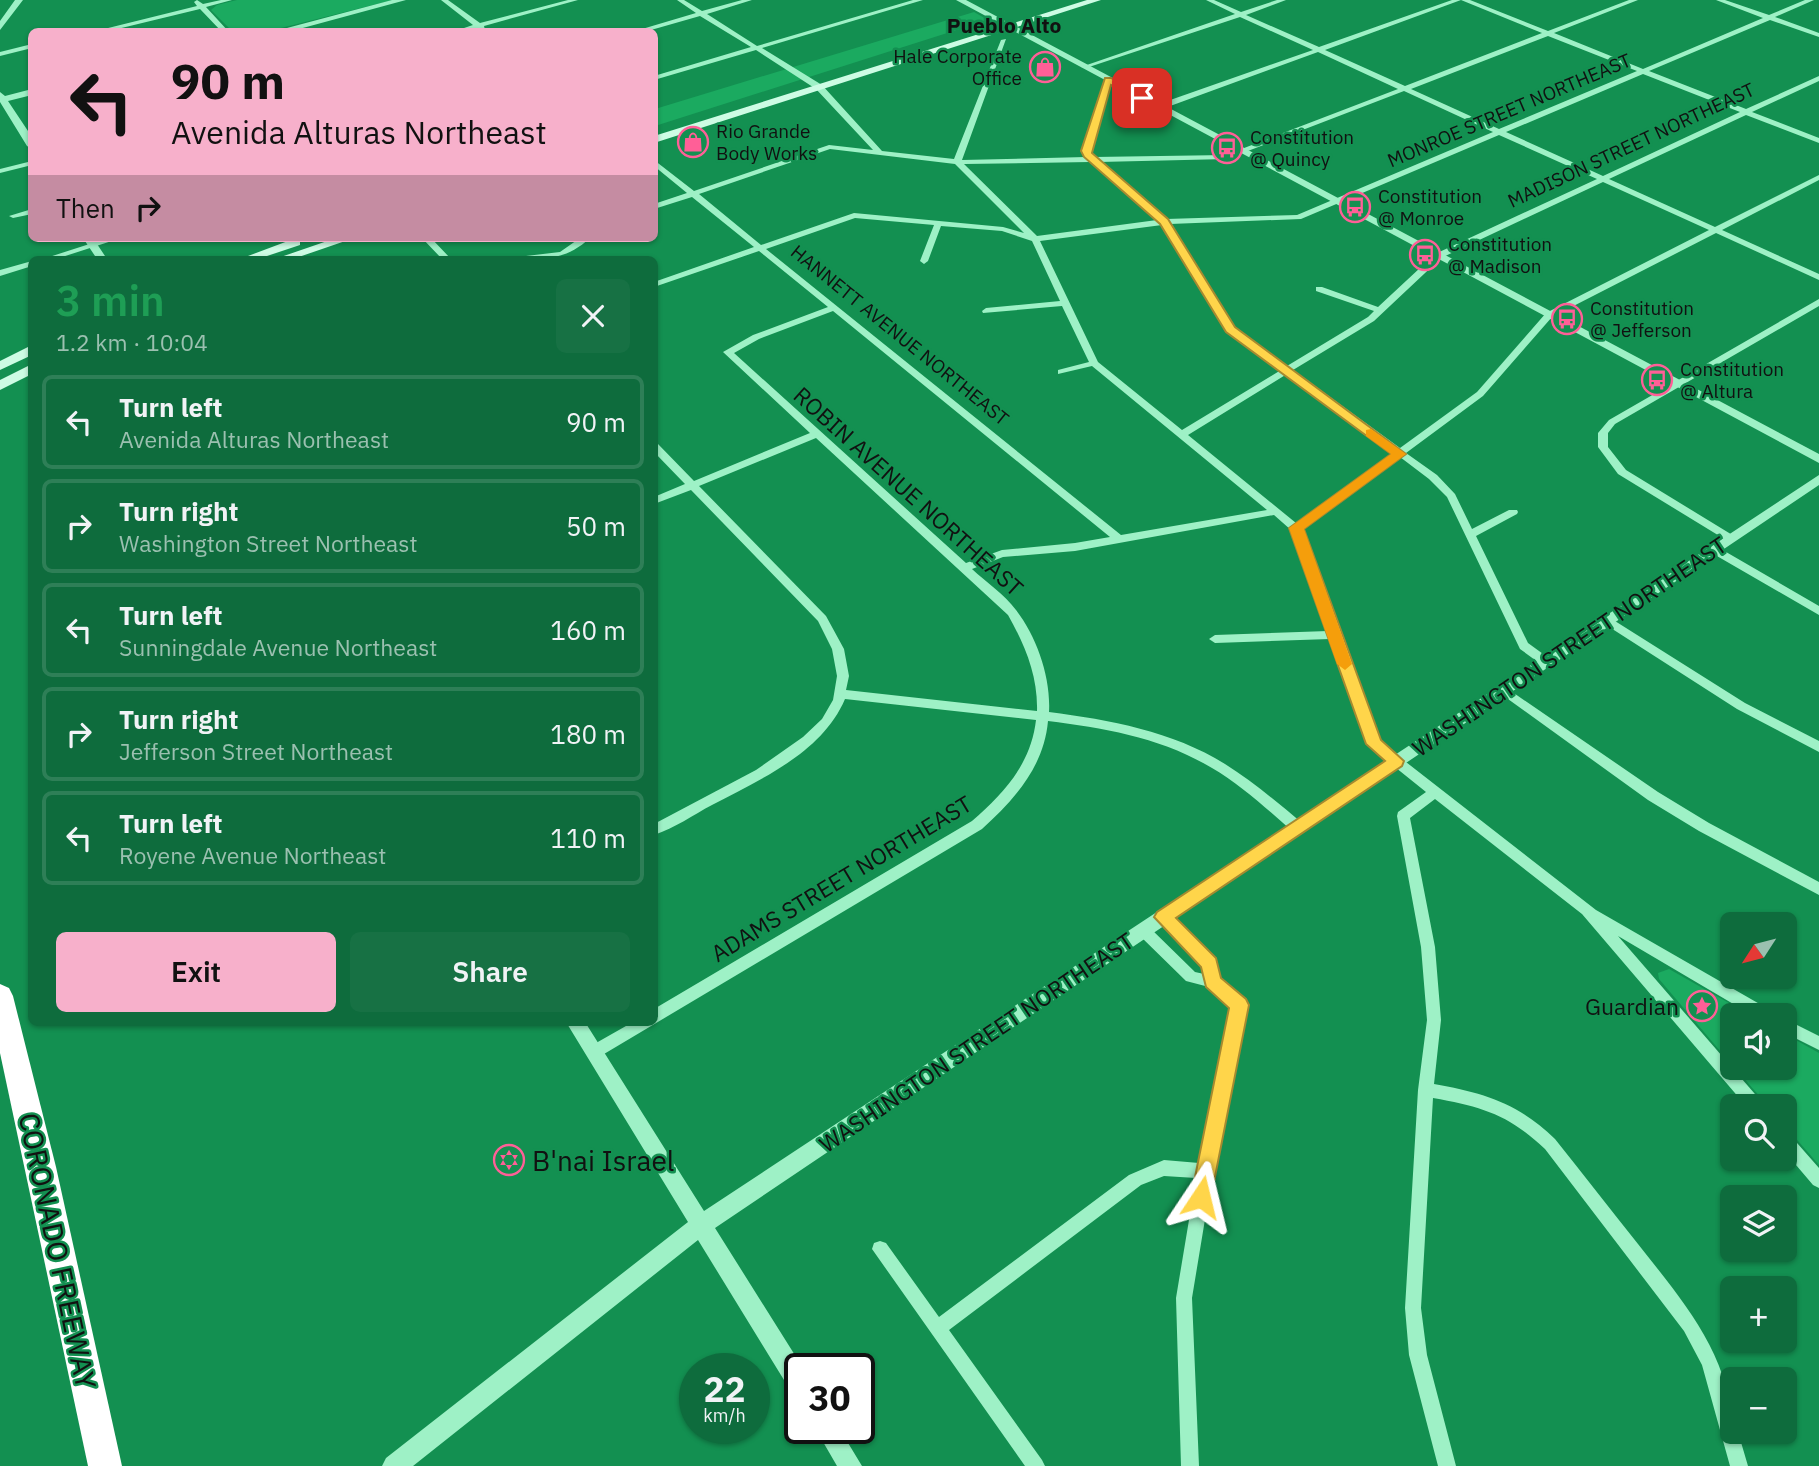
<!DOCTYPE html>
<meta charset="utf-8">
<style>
body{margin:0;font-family:"IBM Plex Sans",sans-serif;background:#177144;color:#f1f3f6;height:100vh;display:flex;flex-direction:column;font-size:26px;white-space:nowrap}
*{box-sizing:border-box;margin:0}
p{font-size:23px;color:#9bc0b0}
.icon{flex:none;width:38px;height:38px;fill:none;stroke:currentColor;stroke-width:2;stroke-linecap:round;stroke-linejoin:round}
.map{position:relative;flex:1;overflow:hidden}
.panel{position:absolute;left:28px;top:256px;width:630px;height:770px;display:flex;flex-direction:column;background:#0e6c3d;border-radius:10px;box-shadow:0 2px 5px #0004}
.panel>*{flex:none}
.hud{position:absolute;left:28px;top:28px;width:630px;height:214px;border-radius:10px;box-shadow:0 2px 5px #0004;background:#f7b0cb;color:#111;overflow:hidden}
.needle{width:46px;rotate:234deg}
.fabs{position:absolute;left:1720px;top:912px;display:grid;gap:14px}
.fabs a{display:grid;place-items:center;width:77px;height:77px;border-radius:10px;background:#0e6c3d;box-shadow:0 2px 5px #0004;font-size:35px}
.speed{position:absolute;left:679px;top:1353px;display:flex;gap:14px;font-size:35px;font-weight:700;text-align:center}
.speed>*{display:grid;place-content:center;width:91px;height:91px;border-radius:50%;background:#0e6c3d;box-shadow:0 2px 5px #0004;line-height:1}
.speed small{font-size:18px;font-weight:400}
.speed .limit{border:4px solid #111;border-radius:10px;background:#fff;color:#111}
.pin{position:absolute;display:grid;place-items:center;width:60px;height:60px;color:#fff;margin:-30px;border-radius:14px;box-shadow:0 4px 10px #0006}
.me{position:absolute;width:77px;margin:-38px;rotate:10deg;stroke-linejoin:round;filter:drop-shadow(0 0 5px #0008)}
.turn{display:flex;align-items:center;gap:24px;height:147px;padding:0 28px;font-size:32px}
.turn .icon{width:91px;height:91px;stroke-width:2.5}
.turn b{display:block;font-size:49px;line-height:60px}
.then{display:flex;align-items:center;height:66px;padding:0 28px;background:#0003;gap:14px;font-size:26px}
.round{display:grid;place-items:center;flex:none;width:74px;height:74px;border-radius:10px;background:#177144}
.headline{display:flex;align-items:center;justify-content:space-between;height:119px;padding:0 28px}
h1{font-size:42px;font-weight:600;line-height:52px;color:#1e9e55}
.button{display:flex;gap:14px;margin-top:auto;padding:14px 28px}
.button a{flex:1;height:80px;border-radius:10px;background:#f7b0cb;color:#111;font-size:28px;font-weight:600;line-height:80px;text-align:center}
.button a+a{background:#177144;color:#f1f3f6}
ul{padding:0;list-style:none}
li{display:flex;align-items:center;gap:21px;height:94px;margin:0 14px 10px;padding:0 14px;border:4px solid #2e7f57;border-radius:10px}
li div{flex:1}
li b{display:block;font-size:26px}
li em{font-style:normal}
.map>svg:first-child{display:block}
.green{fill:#1baa60}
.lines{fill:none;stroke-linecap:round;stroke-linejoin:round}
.minor{fill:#9ef1c6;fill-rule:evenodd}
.tertiary{fill:#9ef1c6;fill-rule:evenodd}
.secondary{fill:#cdfce4;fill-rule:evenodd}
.motorway{fill:#fff;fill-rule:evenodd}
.route{fill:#ffd54a;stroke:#a68a30;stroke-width:2}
.slow{fill:#f59e0b}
.labels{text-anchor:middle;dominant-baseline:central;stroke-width:5;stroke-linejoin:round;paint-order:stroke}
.far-poi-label{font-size:19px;fill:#111;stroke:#139051;text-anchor:start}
.far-street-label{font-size:19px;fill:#111;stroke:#139051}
.far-neighbourhood-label{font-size:21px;font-weight:bold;fill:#111;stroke:#139051}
.street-label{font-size:23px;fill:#111;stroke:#139051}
.poi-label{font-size:23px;fill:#111;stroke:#139051;text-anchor:end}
.near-poi-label{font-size:28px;fill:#111;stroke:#139051;text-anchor:start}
.near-street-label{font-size:28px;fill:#111;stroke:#139051}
</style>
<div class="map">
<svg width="1819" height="1466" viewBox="0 0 1819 1466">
<rect width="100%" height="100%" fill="#139051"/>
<!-- green -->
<path class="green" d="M237 0H393L265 32 232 31 211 10 217 5Z
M974 12 988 20 655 126V109Z
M1669 969 1750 1015H1732V1065L1659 979 1658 973Z
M1785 1034 1819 1053V1165L1785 1126V1106H1768L1735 1068H1785Z"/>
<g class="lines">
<!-- minor -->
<path class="minor" d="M197 0 203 4 221 0H232L206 7 229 32H222L200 9 105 32H92L197 6 194 2Z
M441 0H448L480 23 568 0H578L484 26 485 30 477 28 465 32H452L473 25Z
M677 0H684L702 11 742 0H752L707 14 757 46 913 0H923L762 48 822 85 882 151 954 159 1001 40 1006 39 962 160 1086 157 1082 151 1104 80 1108 78 1112 80 1090 151 1094 157 1226 155 1398 89 1318 52 1162 109H1156V105L1313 50 1240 17 1086 68 1081 67 1235 14 1206 0H1214L1241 12 1277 0H1286L1246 15 1319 47 1452 0H1470L1548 31 1629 0H1638L1554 33 1643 69 1763 18 1716 0H1725L1769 15 1805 0H1814L1775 17 1819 33V37L1770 20 1649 71 1746 109 1819 76V81L1752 112 1819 138V143L1746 115 1609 179 1715 227 1819 175V180L1722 230 1819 274V280L1716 233 1552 317 1483 396 1406 453 1437 475 1455 494 1472 529 1509 510H1517L1518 512 1517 514 1476 536 1528 643 1550 659 1552 662 1550 665H1542L1520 649 1447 497 1429 479 1400 457 1302 529 1379 741 1596 910 1770 1010 1772 1015H1752L1618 936 1761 1101 1764 1106H1746L1582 914 1435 799 1410 818 1435 947 1441 1020 1434 1084C1484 1093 1518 1103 1555 1139 1583 1174 1610 1209 1638 1244 1682 1300 1732 1356 1732 1432H1738L1748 1466H1730L1702 1365 1684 1331 1545 1149C1508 1114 1482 1107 1433 1098L1421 1308 1427 1355 1456 1466H1438L1409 1355 1405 1308 1418 1090 1427 1020 1421 947 1397 816 1398 812 1426 792 1370 747 1330 639 1215 643 1209 639 1215 635 1328 631 1291 530 1274 515 1075 551 1003 557 972 569C986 582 1005 595 1016 610 1037 637 1051 678 1049 712 1110 720 1172 731 1225 764 1252 781 1277 802 1302 823L1303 827 1302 831H1292C1267 809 1241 785 1212 768 1162 738 1105 728 1048 721 1044 767 1014 800 982 829L599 1057 594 1059 589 1057 587 1052 589 1047 633 1022H654V1009L972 821C1004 793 1031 764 1036 720L845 699C822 753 761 779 712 805 693 815 675 828 654 835V824L756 770 803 737 822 719 833 700 837 676 832 649 818 621 691 490 654 504V497L685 484 654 452V443L658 444 694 481 810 433 723 352 753 335 828 307 759 251 654 287V282L754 247 692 197 654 209V204L687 193 654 166V160L694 191 829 145 873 150 816 89 756 50 654 80V76L751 47 700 16 644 32H632L696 13ZM1461 0 1542 33 1405 86 1325 50ZM1548 36 1637 71 1499 129 1411 89ZM1643 74 1740 112 1603 176 1506 132ZM1404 91 1493 132 1297 215 1166 219 1099 162 1227 159ZM1499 135 1597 179 1435 254 1378 307 1322 287H1316V291L1374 311 1368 317 1287 366 1234 327 1170 224 1301 219ZM830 149 955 164 1024 233 1003 227 854 213 761 245 699 194ZM1090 162 1157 220 1037 236 964 164ZM1603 182 1709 230 1546 313 1477 392 1400 448 1293 370 1374 321 1441 258ZM855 218 934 225 920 261 924 264 928 261 941 226 1002 231 1032 241 1060 301 986 308 982 311 983 313 1062 306 1089 362 1058 370V374L1092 366 1267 510 1121 535 766 249ZM1162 225 1228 331 1281 370 1182 430 1098 362 1040 241ZM833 311 1110 537 1075 543 1002 550 966 563 734 353 759 339ZM1287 374 1393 453 1296 523 1188 435ZM816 438 1008 615C1025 645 1038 676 1037 711L846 690 849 676 844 649 826 616 699 486Z
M32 44V48L0 56V52Z
M32 161V165L0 173V169Z
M32 209V214L13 218 9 216Z
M108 238H121L56 259H43Z
M422 238H431L451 259H442Z
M580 238H590C568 258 551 259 522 259L526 256 560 252Z
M32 261V266L0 276V270Z
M1819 299V306L1615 424 1608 433V447L1626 470 1734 536 1735 538 1734 540H1726L1618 474 1598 447V433L1609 420Z
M1714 545 1819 606V615L1710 552 1709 549 1710 546Z
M1607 616 1745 703 1819 741V752L1737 709 1603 623 1601 620Z
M1505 687 1658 792 1709 823 1819 882V895L1699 831 1648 800 1501 694 1499 691Z
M1163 911 1168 913 1214 960 1219 979 1244 1000 1246 1005 1213 1171 1192 1298 1199 1466H1181L1176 1298 1196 1178 1164 1176 1141 1185 949 1330 1042 1460 1045 1466H1025L872 1249 874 1243 880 1241 886 1243 939 1317 1129 1175 1164 1160 1199 1163 1231 1007 1209 987 1186 981 1138 934 1136 930 1138 926 1143 924 1148 926 1195 972 1204 974 1203 967 1158 921 1156 917 1158 913Z
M1785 1019 1819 1036V1050L1785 1033Z
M1785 1133 1790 1135 1819 1168V1188L1813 1185 1785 1152Z"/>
<!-- tertiary -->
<path class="tertiary" d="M15 0H23L0 30V21Z
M392 0H406L288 32H272Z
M956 0H966L1819 454V463Z
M32 89V95L8 101 32 137V149L27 146 0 102V92L5 96Z
M83 238H93L107 259H97Z
M1819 475V485L715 1228 803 1368H800V1396L792 1393 698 1240 413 1466H382L386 1458 688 1222 566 1022H585L704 1211Z
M815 1428H839L862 1466H837Z"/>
<!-- secondary -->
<path class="secondary" d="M1087 0H1101L654 143V136Z
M296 238 300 239V245L258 259H240Z
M336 238H354L293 259H275Z
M32 345V355L0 370V361Z
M32 364V374L0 390V380Z"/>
<!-- motorway -->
<path class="motorway" d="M0 984 9 988 13 996 56 1167 122 1466H88L0 1053Z"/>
</g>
<!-- route -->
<path class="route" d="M1105 78H1111L1147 98 1139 100 1111 85 1092 153 1168 219 1235 327 1406 454 1304 529 1381 740 1404 761 1402 766 1176 918 1216 958 1221 978 1246 999 1249 1005 1211 1197 1208 1204 1201 1207 1194 1204 1191 1197 1229 1008 1206 987 1201 967 1154 917 1157 912 1385 761 1366 744 1289 528 1391 454 1226 332 1160 224 1084 157 1081 151Z"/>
<!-- slow -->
<path class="slow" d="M1371 429 1406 454 1304 529 1352 664 1345 670 1337 664 1289 528 1391 454 1366 436V430Z"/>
<!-- icons -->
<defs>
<g id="shop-ring" transform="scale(1.575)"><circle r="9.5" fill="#139051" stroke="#ff5f97" stroke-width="1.5"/><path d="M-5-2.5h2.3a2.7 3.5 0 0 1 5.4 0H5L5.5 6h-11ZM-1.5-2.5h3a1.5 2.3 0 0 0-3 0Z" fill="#ff5f97"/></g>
<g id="bus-ring" transform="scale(1.575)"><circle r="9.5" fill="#139051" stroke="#ff5f97" stroke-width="1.5"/><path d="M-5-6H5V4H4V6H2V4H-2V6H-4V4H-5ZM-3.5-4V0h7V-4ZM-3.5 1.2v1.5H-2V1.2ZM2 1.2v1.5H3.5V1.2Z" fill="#ff5f97"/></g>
<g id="sight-ring" transform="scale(1.575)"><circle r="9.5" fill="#139051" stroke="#ff5f97" stroke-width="1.5"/><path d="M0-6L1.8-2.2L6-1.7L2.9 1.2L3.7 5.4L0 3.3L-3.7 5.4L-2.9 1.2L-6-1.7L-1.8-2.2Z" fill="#ff5f97"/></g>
<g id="synagogue-ring" transform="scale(1.575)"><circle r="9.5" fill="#139051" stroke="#ff5f97" stroke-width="1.5"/><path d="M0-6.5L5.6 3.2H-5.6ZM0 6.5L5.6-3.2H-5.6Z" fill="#ff5f97"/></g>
</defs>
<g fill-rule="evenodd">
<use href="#shop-ring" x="1045" y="67"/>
<use href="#shop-ring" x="693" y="142"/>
<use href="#bus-ring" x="1227" y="148"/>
<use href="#bus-ring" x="1355" y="207"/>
<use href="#bus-ring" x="1425" y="255"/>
<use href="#bus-ring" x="1567" y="319"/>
<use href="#bus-ring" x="1657" y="380"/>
<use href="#sight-ring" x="1702" y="1006"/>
<use href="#synagogue-ring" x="509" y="1160"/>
</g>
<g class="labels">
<!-- far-poi labels -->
<g class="far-poi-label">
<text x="1022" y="56" text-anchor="end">Hale Corporate<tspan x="1022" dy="22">Office</tspan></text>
<text x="716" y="131">Rio Grande<tspan x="716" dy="22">Body Works</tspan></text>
<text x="1250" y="137">Constitution<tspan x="1250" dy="22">@ Quincy</tspan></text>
<text x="1378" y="196">Constitution<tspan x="1378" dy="22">@ Monroe</tspan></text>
<text x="1448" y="244">Constitution<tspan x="1448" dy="22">@ Madison</tspan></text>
<text x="1590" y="308">Constitution<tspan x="1590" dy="22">@ Jefferson</tspan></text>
<text x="1680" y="369">Constitution<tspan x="1680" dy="22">@ Altura</tspan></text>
</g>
<!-- far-street labels -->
<g class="far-street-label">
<text transform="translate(1509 110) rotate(-23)">MONROE STREET NORTHEAST</text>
<text transform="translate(1631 145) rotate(-25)">MADISON STREET NORTHEAST</text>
<text transform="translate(900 335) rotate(39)">HANNETT AVENUE NORTHEAST</text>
</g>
<!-- far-neighbourhood labels -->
<g class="far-neighbourhood-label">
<text x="1004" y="25">Pueblo Alto</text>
</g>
<!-- street labels -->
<g class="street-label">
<text transform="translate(909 491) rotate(42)">ROBIN AVENUE NORTHEAST</text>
<text transform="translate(1569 646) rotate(-34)">WASHINGTON STREET NORTHEAST</text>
<text transform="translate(841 878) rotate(-31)">ADAMS STREET NORTHEAST</text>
<text transform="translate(976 1042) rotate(-34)">WASHINGTON STREET NORTHEAST</text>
</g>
<!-- poi labels -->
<g class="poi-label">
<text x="1679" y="1006">Guardian</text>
</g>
<!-- near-poi labels -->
<g class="near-poi-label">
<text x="532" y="1160">B'nai Israel</text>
</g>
<!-- near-street labels -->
<g class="near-street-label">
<text transform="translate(58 1251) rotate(78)">CORONADO FREEWAY</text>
</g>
</g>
</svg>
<div class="fabs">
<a><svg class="needle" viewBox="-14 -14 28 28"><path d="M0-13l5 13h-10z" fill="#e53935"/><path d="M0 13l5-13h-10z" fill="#9bc0b0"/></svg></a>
<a><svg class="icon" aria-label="sound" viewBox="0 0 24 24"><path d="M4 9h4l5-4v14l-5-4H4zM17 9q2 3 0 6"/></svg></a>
<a><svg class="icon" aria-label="search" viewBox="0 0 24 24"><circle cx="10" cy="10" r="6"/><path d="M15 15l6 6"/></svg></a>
<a><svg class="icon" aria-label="layers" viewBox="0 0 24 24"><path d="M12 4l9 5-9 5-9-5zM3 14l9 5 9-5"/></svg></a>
<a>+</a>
<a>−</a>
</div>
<div class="speed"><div>22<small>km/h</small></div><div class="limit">30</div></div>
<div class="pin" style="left:1142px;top:98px;background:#d93025"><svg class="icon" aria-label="arrive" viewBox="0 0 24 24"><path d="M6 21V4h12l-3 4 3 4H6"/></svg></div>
<svg class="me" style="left:1201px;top:1197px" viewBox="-20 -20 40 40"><path d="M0-17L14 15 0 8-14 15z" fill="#ffd54a" stroke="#fff" stroke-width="4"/></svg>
<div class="hud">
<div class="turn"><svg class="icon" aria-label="left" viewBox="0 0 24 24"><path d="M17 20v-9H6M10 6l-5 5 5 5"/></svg><div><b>90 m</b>Avenida Alturas Northeast</div></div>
<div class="then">Then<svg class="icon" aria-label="right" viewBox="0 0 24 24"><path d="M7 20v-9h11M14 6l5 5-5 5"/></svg></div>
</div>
<section class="panel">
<div class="headline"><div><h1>3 min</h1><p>1.2 km · 10:04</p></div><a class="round"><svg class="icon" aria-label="close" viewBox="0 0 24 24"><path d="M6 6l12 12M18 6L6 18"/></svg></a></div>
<ul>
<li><svg class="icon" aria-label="left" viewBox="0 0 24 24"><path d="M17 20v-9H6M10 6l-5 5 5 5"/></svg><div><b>Turn left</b><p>Avenida Alturas Northeast</p></div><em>90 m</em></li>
<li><svg class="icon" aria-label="right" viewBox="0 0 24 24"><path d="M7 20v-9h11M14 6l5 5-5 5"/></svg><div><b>Turn right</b><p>Washington Street Northeast</p></div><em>50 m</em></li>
<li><svg class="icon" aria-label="left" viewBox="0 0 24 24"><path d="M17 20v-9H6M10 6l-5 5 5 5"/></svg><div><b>Turn left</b><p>Sunningdale Avenue Northeast</p></div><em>160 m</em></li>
<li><svg class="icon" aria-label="right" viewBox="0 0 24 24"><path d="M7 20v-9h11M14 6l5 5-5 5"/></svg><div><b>Turn right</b><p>Jefferson Street Northeast</p></div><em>180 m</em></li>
<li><svg class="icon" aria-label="left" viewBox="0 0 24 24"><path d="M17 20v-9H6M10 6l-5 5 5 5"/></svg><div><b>Turn left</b><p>Royene Avenue Northeast</p></div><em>110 m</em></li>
</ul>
<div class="button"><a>Exit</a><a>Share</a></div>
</section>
</div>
